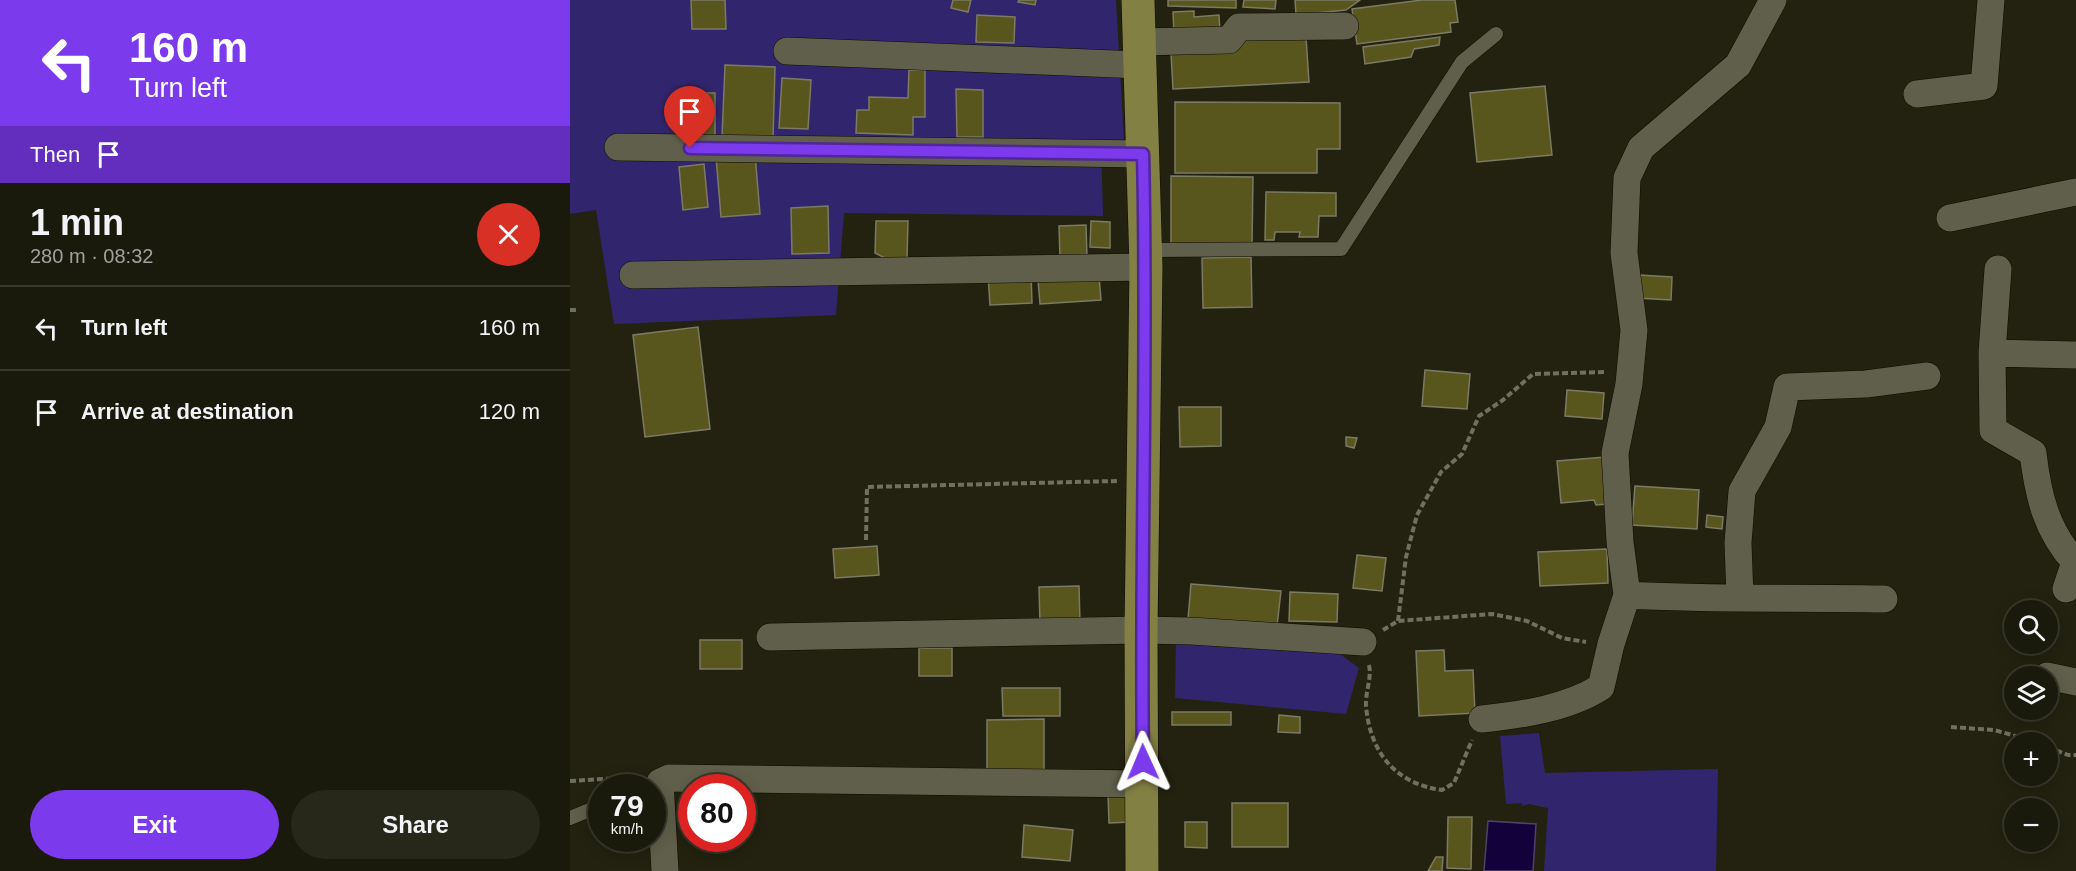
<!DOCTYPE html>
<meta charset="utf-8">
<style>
body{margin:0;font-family:Arial,sans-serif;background:#27271a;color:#f1f3f6;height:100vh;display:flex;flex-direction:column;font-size:22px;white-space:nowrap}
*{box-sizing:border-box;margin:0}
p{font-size:20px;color:#9fa19d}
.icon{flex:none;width:33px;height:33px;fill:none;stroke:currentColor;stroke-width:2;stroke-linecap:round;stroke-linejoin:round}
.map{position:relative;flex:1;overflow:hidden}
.sheet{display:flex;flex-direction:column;background:#1a1a0c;width:570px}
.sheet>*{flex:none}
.hud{background:#7c3aed;color:#fff;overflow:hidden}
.tools{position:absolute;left:1434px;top:600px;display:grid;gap:12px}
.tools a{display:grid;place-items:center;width:54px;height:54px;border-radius:50%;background:#1a1a0c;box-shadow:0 3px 15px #0003,0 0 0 2px #38382d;font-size:30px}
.speed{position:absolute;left:18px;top:774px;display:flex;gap:12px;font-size:30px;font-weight:700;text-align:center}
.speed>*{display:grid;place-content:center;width:78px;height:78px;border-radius:50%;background:#1a1a0c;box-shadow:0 3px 15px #0003,0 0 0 2px #38382d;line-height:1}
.speed small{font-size:15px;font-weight:400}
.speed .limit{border:9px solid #d22;background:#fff;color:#111}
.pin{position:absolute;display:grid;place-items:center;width:51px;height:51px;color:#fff;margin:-62px -26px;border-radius:50% 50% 50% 0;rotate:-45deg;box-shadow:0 0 6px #0007}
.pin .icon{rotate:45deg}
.me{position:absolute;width:66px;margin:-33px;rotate:359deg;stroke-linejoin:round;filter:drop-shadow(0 0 4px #0008)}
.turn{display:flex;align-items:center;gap:21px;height:126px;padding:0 30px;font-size:27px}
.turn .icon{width:78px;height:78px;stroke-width:2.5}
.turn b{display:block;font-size:42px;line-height:51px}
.then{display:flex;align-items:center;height:57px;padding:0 30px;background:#0003;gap:12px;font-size:22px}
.round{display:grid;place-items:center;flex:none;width:63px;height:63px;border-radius:32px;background:#27271a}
.headline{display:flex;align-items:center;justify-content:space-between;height:102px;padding:0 30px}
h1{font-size:36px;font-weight:700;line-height:45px}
.cta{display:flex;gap:12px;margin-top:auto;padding:12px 30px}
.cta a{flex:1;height:69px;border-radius:36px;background:#7c3aed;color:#fff;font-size:24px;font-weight:700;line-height:69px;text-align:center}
.cta a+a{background:#27271a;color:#f1f3f6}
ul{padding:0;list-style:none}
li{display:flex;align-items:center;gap:18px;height:84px;padding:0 30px;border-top:2px solid #38382d}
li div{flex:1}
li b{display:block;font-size:22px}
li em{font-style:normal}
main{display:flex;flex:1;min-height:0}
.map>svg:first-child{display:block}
.green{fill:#31266d}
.water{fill:#12013b;stroke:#4e4267;stroke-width:1.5}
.building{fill:#59561d;stroke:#7b7a65;stroke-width:1.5}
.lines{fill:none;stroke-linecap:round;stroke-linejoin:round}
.service-casing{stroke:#0d0b00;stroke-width:15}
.minor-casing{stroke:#0d0b00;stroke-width:28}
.trunk-casing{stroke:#0d0b00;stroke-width:34}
.path{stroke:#707061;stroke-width:4;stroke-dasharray:6 3;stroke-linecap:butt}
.service{stroke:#5f5f4b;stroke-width:14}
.minor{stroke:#5f5f4b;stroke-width:27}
.trunk{stroke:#838044;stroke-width:33}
.route-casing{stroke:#51269a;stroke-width:15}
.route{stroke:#7c3aed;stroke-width:10}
</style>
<main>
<section class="sheet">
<div class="hud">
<div class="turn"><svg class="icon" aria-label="left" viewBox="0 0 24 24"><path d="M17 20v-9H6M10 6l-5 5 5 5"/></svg><div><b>160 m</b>Turn left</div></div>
<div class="then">Then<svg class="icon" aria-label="arrive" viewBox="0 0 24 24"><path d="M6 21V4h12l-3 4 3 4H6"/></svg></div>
</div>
<div class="headline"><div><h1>1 min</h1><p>280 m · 08:32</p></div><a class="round" style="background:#d93025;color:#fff"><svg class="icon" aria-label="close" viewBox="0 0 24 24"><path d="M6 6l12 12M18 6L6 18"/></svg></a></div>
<ul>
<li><svg class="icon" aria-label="left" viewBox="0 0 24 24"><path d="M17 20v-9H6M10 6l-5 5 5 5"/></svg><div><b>Turn left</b></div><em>160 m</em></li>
<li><svg class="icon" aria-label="arrive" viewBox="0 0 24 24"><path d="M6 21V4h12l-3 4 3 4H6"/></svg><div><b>Arrive at destination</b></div><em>120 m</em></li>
</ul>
<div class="cta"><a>Exit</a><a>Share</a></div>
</section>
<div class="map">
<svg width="1506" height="871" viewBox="0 0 1506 871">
<rect width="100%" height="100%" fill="#232210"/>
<!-- green -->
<path class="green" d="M0 0H546L554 141 531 143 533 216 274 213 266 315 44 324 26 210 0 214Z
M606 639 770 654 789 668 776 714 605 698Z
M969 733 975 773 1148 769 1146 871H974L978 808 959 804 952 806V803L936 804 930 736Z"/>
<!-- water -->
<path class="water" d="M918 821 966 824 963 871H914Z"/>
<!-- building -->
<path class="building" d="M121 0H155L156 29H122Z
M383 0H401L398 12 381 8Z
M449 0H466L465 5 448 2Z
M598 0H666V8L598 6Z
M674 0H706L705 9 673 7Z
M725 0H790L776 10 726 15Z
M852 0H885L888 22 880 23 881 32 787 44 782 9Z
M624 11V17L649 15 650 33 604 36 603 12Z
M407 15 445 17 444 43 406 42Z
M736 37 739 82 603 89 601 53 663 41Z
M870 37 869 45 844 49 841 57 795 64 793 47Z
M155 65 205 67 203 139 152 137Z
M339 70H355V117H343V135L286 133 287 110H299V97L338 98Z
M212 78 241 80 238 129 209 128Z
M975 86 982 155 907 162 900 93Z
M386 89 413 90V137H387Z
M115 93H145V138H116Z
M605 102 770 103V149H747V173H605Z
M185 154 190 214 151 217 146 157Z
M134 164 138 207 113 210 109 167Z
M601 176 683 177 682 245 601 244Z
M696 192 766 193V216H749L748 237H729L730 232H705L704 240H695Z
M258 206 259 253 222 254 221 208Z
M306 221H338L337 259H317L305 253Z
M521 221 540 222V248L520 247Z
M516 225 517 257 490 258 489 226Z
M681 257 682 307 633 308 632 258Z
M461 273 462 303 420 305 418 275Z
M1069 275 1102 277 1101 300 1067 298Z
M529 276 531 300 470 304 468 280Z
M128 327 140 429 75 437 63 335Z
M855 370 900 374 897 409 852 406Z
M997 390 1034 393 1032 419 995 416Z
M609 407H651V446L610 447Z
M776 437 787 438 784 448 776 446Z
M1035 457 1038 504 1026 505 1024 500 991 503 987 461Z
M1065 486 1129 490 1127 529 1062 525Z
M1137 515 1153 517 1152 529 1136 527Z
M307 546 309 575 265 578 263 549Z
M1037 549 1038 583 970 586 968 552Z
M787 555 816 558 812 591 783 588Z
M621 584 711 591 707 626 618 619Z
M509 586 510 623 470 624 469 587Z
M720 592 768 594 767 622 719 621Z
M130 640H172V669H130Z
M349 648H382V676H349Z
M874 650 875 671 903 670 905 713 849 716 846 651Z
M432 688H490V716H433Z
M602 712H661V725H602Z
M709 715 730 717V733L708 732Z
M474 719V775L417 776V720Z
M538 794H560L561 822 539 823Z
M662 803H718V847H662Z
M878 817H902L901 869 877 868Z
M615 822H637V848L615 847Z
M454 825 503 830 500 861 452 857Z
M866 857H873L872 871H858Z"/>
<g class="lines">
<!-- service casing -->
<g class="service-casing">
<path id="service" d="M576 250 771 249 892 62 926 34
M0 818 32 805"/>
</g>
<!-- minor casing -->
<g class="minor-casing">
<path id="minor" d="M570 42 659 40 669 27 775 26
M217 51 570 65
M1347 94 1414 86 1421 0
M48 147 573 154
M1380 218 1506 192
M1428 269 1422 353 1423 430 1463 453C1468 495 1476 531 1506 563
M63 275 576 267
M1422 353 1506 355
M1496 589 1505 562
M1057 595C1142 600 1228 597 1314 599
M1170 597 1168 543 1172 491 1208 427 1217 387 1296 384 1357 376
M200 637 571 630 621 631 793 642
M1477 676 1506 682
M912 719C952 715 998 708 1031 687L1041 644 1057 595 1050 542 1045 453 1059 384 1064 330 1054 253 1057 178 1071 148 1168 65 1203 0
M95 871 90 782 99 778 573 784"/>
</g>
<!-- trunk casing -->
<g class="trunk-casing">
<path id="trunk" d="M568 0 576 267 571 630 572 871"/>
</g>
<!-- path -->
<path class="path" d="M0 310H6
M296 540 297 487 547 481
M828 621 836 557 847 515 871 472 892 454 909 416 933 400 963 374 1037 372
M813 630 828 621 922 614 957 621 992 638 1016 642
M799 665C802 678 795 693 796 706 800 753 826 784 872 790L884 783 902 740
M1381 727 1424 730 1467 742
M1478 747 1498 755H1506
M0 781 65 777"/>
<!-- service -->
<use href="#service" class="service"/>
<!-- minor -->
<use href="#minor" class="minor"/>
<!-- trunk -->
<use href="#trunk" class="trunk"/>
</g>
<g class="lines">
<!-- route casing -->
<g class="route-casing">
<path id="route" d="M120 148 573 154C578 357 570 560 573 762"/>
</g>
<!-- route -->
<use href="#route" class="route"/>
</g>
</svg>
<div class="tools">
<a><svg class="icon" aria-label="search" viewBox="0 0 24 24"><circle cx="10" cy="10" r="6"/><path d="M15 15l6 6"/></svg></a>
<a><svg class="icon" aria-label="layers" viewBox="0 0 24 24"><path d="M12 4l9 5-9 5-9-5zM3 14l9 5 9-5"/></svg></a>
<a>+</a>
<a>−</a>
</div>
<div class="speed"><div>79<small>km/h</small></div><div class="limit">80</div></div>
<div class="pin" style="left:120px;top:148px;background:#d93025"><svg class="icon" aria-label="arrive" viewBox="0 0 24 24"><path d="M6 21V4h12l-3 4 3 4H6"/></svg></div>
<svg class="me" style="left:573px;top:762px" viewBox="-20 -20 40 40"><path d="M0-17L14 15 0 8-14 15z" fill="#7c3aed" stroke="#fff" stroke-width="4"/></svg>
</div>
</main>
